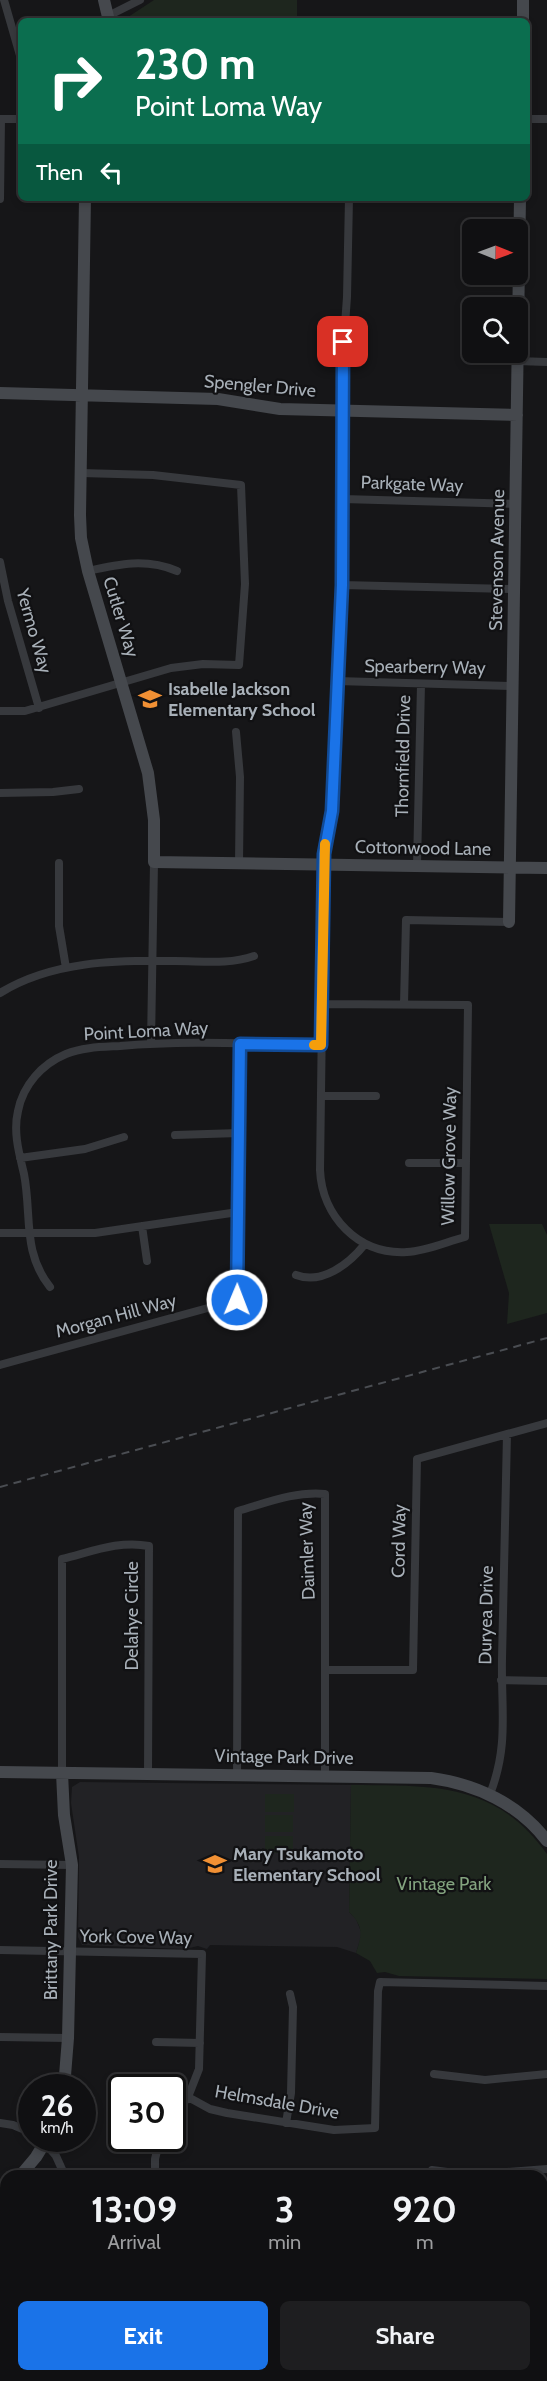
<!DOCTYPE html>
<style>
body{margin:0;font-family:Cabin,sans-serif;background:#1e1e20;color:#f1f3f6;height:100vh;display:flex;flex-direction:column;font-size:22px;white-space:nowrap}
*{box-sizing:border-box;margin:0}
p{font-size:20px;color:#9c9d9f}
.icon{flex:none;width:33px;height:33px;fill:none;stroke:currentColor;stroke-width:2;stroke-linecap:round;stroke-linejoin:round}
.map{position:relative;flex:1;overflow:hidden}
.panel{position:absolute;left:0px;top:2170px;width:548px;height:212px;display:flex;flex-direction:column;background:#101012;border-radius:18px 18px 0 0;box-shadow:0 3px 9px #0003,0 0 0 2px #303032}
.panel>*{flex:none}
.top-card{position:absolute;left:18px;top:18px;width:512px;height:183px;border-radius:9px;box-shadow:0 3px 9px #0003,0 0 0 2px #303032;background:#0b6e4f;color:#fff;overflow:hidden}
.needle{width:39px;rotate:91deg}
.tools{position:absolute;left:462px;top:219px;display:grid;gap:12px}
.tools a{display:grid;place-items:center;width:66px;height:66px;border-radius:9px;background:#101012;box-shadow:0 3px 9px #0003,0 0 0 2px #303032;font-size:30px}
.speed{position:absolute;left:18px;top:2074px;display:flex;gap:12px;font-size:30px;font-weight:700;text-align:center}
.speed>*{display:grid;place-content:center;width:78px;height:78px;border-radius:50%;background:#101012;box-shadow:0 3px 9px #0003,0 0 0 2px #303032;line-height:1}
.speed small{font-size:15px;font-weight:400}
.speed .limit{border:3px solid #111;border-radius:9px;background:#fff;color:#111}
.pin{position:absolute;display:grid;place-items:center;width:51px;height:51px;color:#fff;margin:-26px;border-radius:12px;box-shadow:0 3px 9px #0006}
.me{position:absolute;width:66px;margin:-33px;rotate:1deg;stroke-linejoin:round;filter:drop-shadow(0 0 4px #0008)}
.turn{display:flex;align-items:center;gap:21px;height:126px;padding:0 18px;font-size:27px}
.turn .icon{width:78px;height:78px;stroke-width:2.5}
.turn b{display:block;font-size:42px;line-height:51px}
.then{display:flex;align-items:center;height:57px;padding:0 18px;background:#0003;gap:12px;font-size:22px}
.eta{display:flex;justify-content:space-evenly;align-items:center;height:102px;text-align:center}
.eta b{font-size:36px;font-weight:700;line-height:42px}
.button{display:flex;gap:12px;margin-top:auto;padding:12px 18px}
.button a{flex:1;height:69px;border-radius:9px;background:#1a73e8;color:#fff;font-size:24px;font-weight:700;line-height:69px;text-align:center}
.button a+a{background:#1e1e20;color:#f1f3f6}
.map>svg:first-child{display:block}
.built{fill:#222225}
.green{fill:#1e261e}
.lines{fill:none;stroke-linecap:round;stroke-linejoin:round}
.street{stroke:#37393d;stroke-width:8}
.secondary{stroke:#45484d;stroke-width:12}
.rail{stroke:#4a4d52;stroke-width:2;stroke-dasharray:8 6;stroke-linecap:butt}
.route-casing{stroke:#114b97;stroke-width:15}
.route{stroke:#1a73e8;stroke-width:10}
.slow{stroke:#f59e0b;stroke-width:10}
.labels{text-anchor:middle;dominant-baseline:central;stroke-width:4.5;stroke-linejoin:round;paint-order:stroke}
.street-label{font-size:18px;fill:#a8b0b8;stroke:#111113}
.poi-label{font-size:18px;font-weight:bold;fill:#a8b0b8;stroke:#111113;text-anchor:start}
.park-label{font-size:18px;fill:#83a37f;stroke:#111113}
</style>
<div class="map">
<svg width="547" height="2381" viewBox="0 0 547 2381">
<rect width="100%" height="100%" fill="#161618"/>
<!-- built -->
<path class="built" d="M80 1782 351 1785 349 1912 356 1919 362 1934 356 1953 337 1947 210 1945 207 1949 198 1946 185 1949 82 1945 78 1937 79 1857 71 1803 72 1787Z"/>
<!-- green -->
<path class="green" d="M154 0H297V21H122Z
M489 1224H542L547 1235V1313L507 1324 509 1293Z
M351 1785C431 1786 495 1781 547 1854V1979L399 1976 385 1972 377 1973 370 1961 356 1953C362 1934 364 1927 349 1912Z
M265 1794H294V1812H265Z
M265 1815H293V1832H265Z
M265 1836H293V1853H265Z"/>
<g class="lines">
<!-- street -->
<path class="street" d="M4 0 21 59
M108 16 140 0
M0 119H21
M526 119H547
M0 199 1 119
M517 361 547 362
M343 499 515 504
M0 562 8 601 39 708
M88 571C119 564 146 558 177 571
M342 585 514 589
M337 681 513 686
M0 711H25L171 668 203 664 239 665 245 584 241 485 153 475 81 473
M236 732 240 777 239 863
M0 793 53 792 79 789
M59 863V926L66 968
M417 866 421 684
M0 993C52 961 116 960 175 961 202 961 228 965 254 956
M322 1004 468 1005 465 1237C446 1242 426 1251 407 1252 358 1255 322 1216 320 1170L324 864 332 811 342 585V366L347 297 349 198
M404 1004 406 920 509 922
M151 1043 154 862
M321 1096H376
M175 1135 239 1133
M20 1158 85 1149 124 1137
M409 1163H466
M142 1226 147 1261
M0 1233H95L238 1212
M296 1275C322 1285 349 1264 365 1244
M50 1287C22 1252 32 1215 24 1174 19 1153 13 1132 18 1111 23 1085 42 1064 66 1054 83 1047 102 1047 120 1046 187 1040 254 1044 321 1045
M0 1365 237 1300 240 1044
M325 1670H413L417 1459 547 1423
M501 1680 547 1681
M62 1773V1559C91 1552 119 1540 149 1546L148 1774
M237 1775 238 1511C266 1503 295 1491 325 1494V1776
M490 1794C509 1746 501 1709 502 1659 503 1584 505 1509 507 1434
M0 1864 72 1865
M0 1950 202 1954 199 2069 188 2097 172 2118
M0 2037 68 2038
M156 2042 200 2043
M434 2074 485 2080 547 2074
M188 2097 210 2109 227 2113 334 2130 375 2128 378 1991 380 1982 547 1986
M0 2123 13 2125 32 2133
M286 2123 291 2093 293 2007 290 1994
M43 2141 56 2156 65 2176
M432 2170 470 2175 547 2169
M155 2176V2159L160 2139
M542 2263H547
M0 2339H6
M542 2372 547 2376
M274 2376 277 2381
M159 2381V2376
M369 2381V2376"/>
<!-- secondary -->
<path class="secondary" d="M104 0 109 21
M523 21V0
M85 198 80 515 81 538 88 571 148 773 154 820V862L547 868
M0 393 218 399 280 409 517 415
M509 922 520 198
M0 1772 431 1778C476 1784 519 1804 547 1841
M62 1773 64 1815 72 1865 68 2038 64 2088
M20 2176 36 2157 47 2139
M0 2194 6 2189"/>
<!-- rail -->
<path class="rail" d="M0 1487 547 1338"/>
</g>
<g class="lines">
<!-- route casing -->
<g class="route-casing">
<path id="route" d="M237 1300 240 1044 321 1045 324 854 332 811 342 585 343 342"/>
</g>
<!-- route -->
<use href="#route" class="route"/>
<!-- slow -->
<path class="slow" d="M314 1045H321L325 844"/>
</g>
<!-- icons -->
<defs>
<g id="school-bare" transform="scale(1.8)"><path d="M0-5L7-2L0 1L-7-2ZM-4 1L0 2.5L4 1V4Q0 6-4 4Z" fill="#f19034" stroke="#111113" stroke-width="2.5" paint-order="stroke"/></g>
</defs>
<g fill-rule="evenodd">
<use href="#school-bare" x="150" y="699"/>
<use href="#school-bare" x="215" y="1864"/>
</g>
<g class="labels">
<!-- street labels -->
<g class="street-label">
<text transform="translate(260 386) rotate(5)">Spengler Drive</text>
<text transform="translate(412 484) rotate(2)">Parkgate Way</text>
<text transform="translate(497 560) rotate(-89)">Stevenson Avenue</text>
<text transform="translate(121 617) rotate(73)">Cutler Way</text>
<text transform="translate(34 631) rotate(74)">Yermo Way</text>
<text transform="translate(425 667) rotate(1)">Spearberry Way</text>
<text transform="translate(403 756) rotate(-89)">Thornfield Drive</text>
<text transform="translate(423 848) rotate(1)">Cottonwood Lane</text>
<text transform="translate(146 1031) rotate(-3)">Point Loma Way</text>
<text transform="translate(449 1156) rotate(-89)">Willow Grove Way</text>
<text transform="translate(116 1316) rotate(-15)">Morgan Hill Way</text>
<text transform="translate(399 1541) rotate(-89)">Cord Way</text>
<text transform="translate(307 1551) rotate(-92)">Daimler Way</text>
<text transform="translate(486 1615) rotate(-89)">Duryea Drive</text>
<text transform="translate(132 1616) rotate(-90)">Delahye Circle</text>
<text transform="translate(284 1757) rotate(1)">Vintage Park Drive</text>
<text transform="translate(51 1930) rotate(-90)">Brittany Park Drive</text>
<text transform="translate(136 1937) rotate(1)">York Cove Way</text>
<text transform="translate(277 2102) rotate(10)">Helmsdale Drive</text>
</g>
<!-- poi labels -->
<g class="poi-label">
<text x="168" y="689">Isabelle Jackson<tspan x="168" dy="21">Elementary School</tspan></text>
<text x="233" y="1854">Mary Tsukamoto<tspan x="233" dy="21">Elementary School</tspan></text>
</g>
<!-- park labels -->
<g class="park-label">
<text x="444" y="1884">Vintage Park</text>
</g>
</g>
</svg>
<div class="tools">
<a><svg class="needle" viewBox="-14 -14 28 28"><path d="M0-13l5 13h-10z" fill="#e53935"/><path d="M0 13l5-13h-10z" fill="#9c9d9f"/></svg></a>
<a><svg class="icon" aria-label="search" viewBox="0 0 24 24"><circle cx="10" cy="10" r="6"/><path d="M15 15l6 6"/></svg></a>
</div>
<div class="speed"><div>26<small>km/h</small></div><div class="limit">30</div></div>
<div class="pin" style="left:343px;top:342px;background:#d93025"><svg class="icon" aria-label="arrive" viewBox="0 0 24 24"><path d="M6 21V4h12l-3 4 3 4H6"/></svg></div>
<svg class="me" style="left:237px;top:1300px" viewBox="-20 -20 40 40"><circle r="17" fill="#1a73e8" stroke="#fff" stroke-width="3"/><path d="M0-11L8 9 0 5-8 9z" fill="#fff"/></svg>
<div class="top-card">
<div class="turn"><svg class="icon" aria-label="right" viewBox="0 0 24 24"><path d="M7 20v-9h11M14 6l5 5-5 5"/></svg><div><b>230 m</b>Point Loma Way</div></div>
<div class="then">Then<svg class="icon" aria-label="left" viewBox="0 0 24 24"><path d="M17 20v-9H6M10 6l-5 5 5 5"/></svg></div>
</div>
<section class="panel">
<div class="eta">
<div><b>13:09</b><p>Arrival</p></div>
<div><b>3</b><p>min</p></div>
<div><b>920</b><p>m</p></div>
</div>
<div class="button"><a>Exit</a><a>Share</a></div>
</section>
</div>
